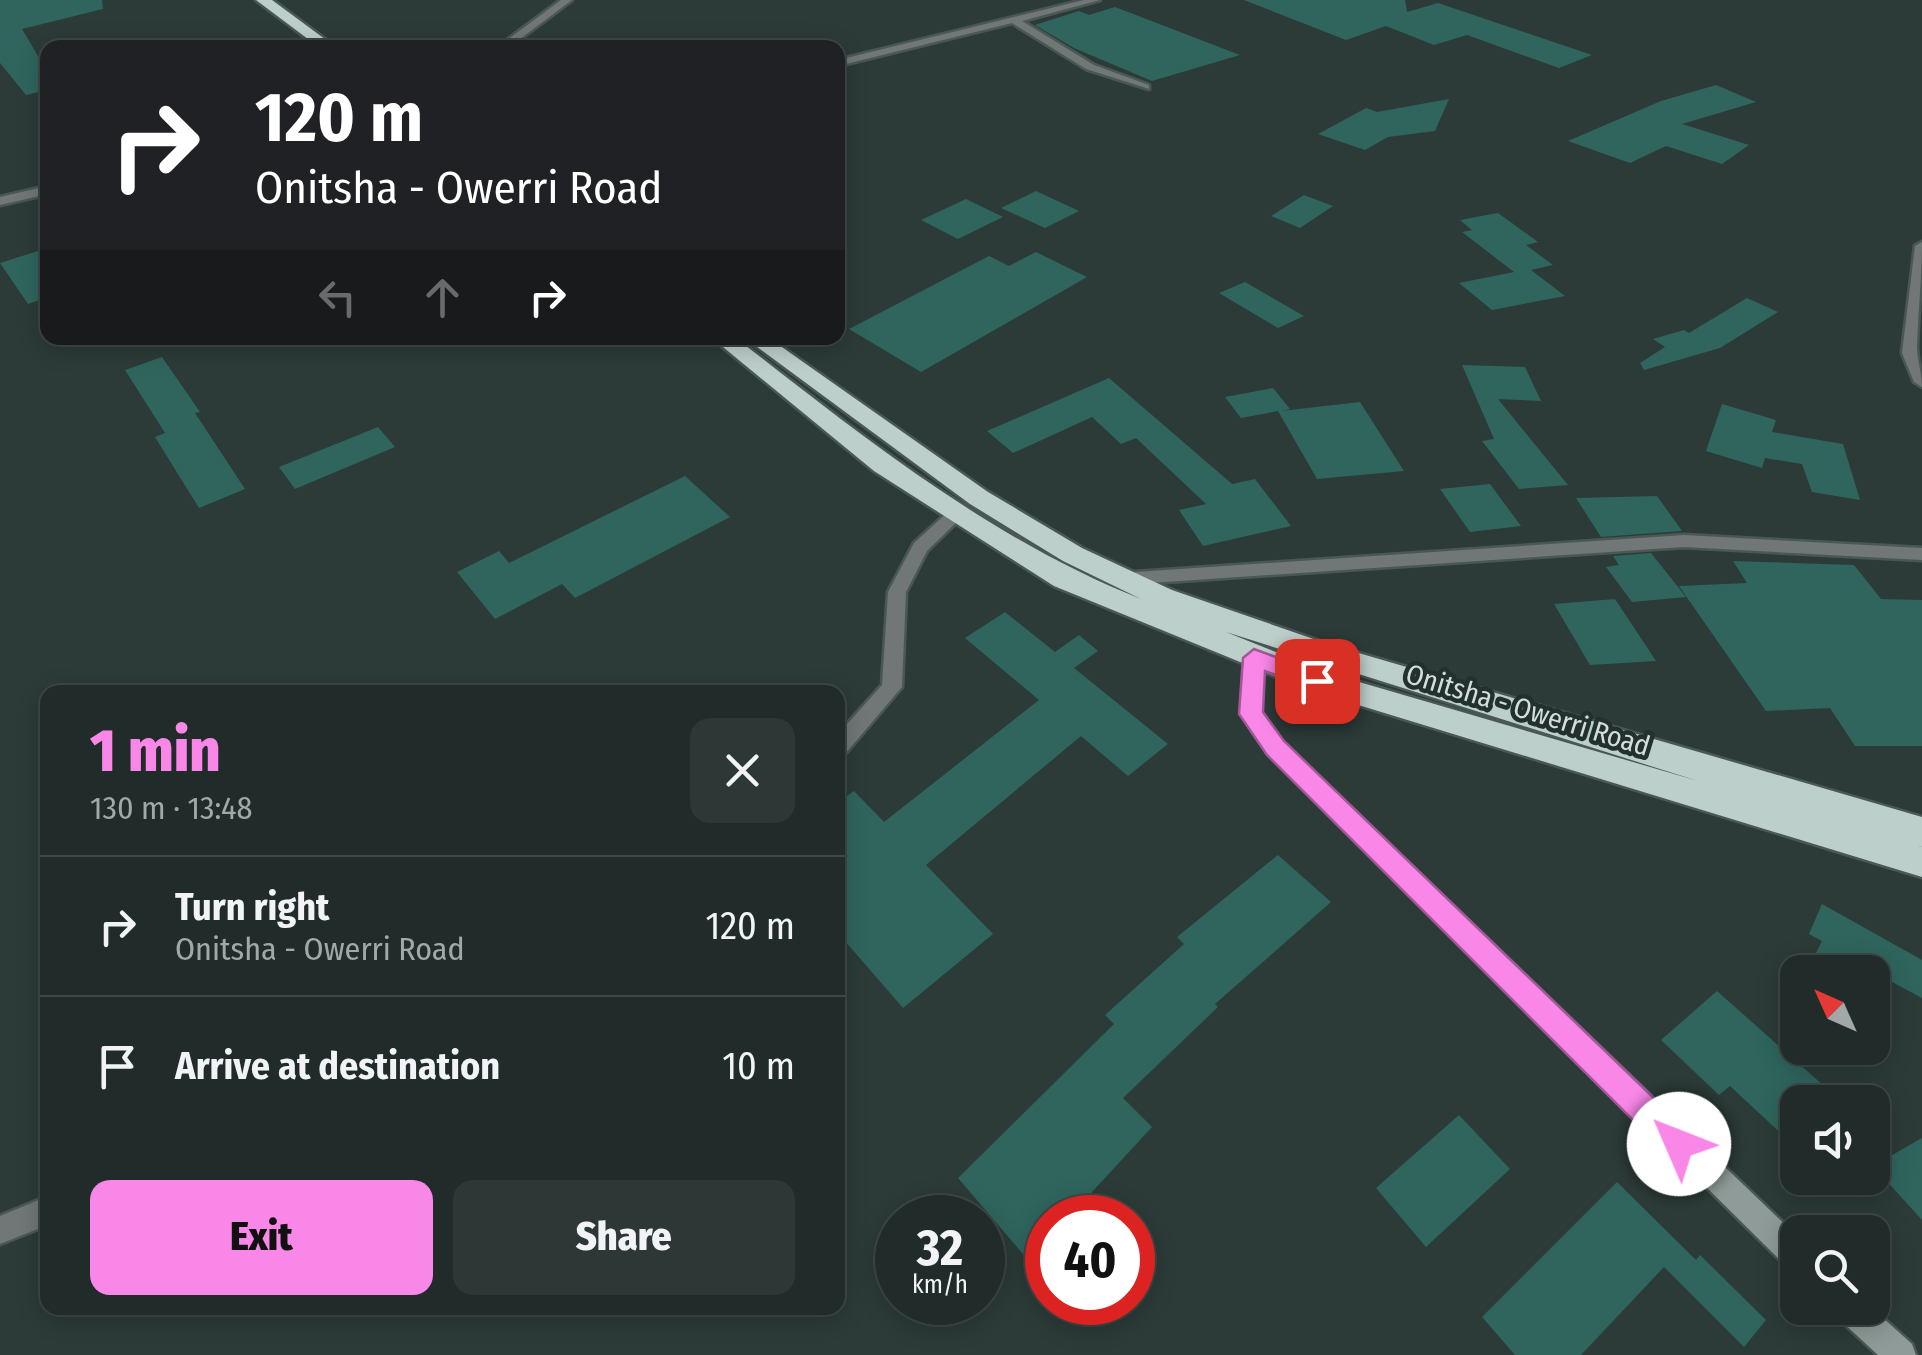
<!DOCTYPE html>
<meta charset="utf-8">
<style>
body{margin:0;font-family:"Fira Sans Condensed",sans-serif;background:#2d3836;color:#f1f3f6;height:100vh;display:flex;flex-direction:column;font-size:38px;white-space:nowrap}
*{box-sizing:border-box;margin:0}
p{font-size:32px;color:#a2a7a8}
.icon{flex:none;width:55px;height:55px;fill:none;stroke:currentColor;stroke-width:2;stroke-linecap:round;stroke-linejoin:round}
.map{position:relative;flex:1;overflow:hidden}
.side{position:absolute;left:40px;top:685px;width:805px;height:630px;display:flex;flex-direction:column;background:#212c2a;border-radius:20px;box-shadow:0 5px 25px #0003,0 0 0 2px #3e4847}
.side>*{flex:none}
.banner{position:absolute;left:40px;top:40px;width:805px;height:305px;border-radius:20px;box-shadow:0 5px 25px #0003,0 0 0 2px #3e4847;background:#202124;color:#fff;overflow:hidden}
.needle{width:65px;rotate:315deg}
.controls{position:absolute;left:1780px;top:955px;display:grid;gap:20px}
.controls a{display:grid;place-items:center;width:110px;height:110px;border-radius:20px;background:#212c2a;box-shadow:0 5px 25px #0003,0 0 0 2px #3e4847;font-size:50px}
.speed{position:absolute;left:875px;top:1195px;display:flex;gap:20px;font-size:50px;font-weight:700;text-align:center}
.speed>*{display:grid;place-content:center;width:130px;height:130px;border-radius:50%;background:#212c2a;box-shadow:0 5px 25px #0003,0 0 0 2px #3e4847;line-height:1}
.speed small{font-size:25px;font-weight:400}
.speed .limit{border:15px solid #d22;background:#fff;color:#111}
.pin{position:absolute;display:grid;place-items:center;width:85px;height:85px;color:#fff;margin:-42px;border-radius:20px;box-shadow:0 5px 15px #0006}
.me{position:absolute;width:110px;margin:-55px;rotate:314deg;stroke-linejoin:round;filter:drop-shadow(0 0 8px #0008)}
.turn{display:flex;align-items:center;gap:35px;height:210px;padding:0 50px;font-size:45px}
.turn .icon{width:130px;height:130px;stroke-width:2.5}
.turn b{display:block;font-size:70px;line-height:85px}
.lanes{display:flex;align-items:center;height:95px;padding:0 50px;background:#0003;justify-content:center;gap:50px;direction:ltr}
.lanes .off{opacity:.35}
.round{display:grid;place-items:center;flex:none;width:105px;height:105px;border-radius:20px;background:#2d3836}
.headline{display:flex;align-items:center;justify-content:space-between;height:170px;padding:0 50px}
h1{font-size:60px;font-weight:800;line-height:75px;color:#f987e8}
.action{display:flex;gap:20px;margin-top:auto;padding:20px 50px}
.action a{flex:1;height:115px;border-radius:20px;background:#f987e8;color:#111;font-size:40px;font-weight:800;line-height:115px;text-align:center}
.action a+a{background:#2d3836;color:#f1f3f6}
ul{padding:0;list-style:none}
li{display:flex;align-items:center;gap:30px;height:140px;padding:0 50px;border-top:2px solid #3e4847}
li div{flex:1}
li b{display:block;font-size:38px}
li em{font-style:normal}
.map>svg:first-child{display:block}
.building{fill:#2f655d}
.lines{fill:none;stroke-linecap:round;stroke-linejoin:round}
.street-casing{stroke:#4a5855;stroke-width:5}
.secondary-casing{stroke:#4a5855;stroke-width:5}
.highway-casing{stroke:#4a5855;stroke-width:5}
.street{fill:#707776;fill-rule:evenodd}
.secondary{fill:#8f9b98;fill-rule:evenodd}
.highway{fill:#bdcfcb;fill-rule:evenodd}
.route{fill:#f987e8;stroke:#a25897;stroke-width:2.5}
.labels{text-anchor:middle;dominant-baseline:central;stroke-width:9;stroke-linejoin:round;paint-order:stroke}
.street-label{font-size:28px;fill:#d4dddb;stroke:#22302e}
</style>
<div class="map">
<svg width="1922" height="1355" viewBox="0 0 1922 1355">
<rect width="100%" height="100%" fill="#2c3b38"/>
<!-- building -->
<path class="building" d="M0 0H102L103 9 22 29 48 73V90L26 95 0 63Z
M1244 0H1405L1407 12 1438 3 1592 55 1559 68 1467 35 1434 45 1386 26 1346 40Z
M1115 7 1240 55 1152 81 1074 48 1035 25 1079 11 1089 15Z
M1716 85 1756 102 1682 124 1749 145 1722 164 1666 146 1630 163 1568 141 1661 101Z
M1449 99 1435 131 1388 137 1365 150 1318 134 1366 108 1377 112Z
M1036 191 1079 211 1045 228 1001 208Z
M1304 195 1333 206 1300 228 1271 216Z
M966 199 1003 217 958 239 921 220Z
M1498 213 1538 242 1526 245 1553 265 1531 270 1565 296 1492 310 1459 283 1514 272 1462 232 1472 230 1460 220Z
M38 251 48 264V297L28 304 0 263Z
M1036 252 1087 277 921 372 849 329 989 256 1009 266Z
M1245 282 1304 316 1278 328 1219 293Z
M1747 298 1778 312 1720 348 1644 370 1640 363 1665 347 1653 339 1684 330 1689 333Z
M162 357 200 412 195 413 245 489 199 508 155 437 165 433 125 370Z
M1462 365 1525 367 1541 401 1498 399 1568 485 1519 489 1482 441 1494 439Z
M1109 378 1232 484 1255 479 1291 526 1203 546 1179 510 1206 504 1136 438 1121 444 1092 417 1013 453 987 431Z
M1273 388 1290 409 1281 411 1360 402 1404 471 1317 479 1278 411 1241 418 1225 397Z
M1722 404 1776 420 1772 432 1843 444 1860 500 1812 492 1802 464 1765 458 1762 468 1706 451Z
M378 427 395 447 295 489 279 467Z
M685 476 730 517 575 598 562 584 495 619 457 572 499 551 509 563Z
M1490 484 1521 526 1470 532 1440 489Z
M1657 496 1682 531 1601 537 1576 498Z
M1651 553 1686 597 1632 602 1606 567 1619 565 1613 556Z
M1733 561 1854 565 1881 599 1922 600V746H1855L1830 708 1766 711 1679 586 1747 583Z
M1615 599 1621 608 1656 661 1590 665 1554 604Z
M1005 612 1055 652 1079 635 1098 651 1074 668 1168 744 1128 776 1081 736 926 865 993 934 903 1008 838 933V802L854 791 884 822 1039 700 965 638Z
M1278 855 1331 902 1215 1004 1218 1007 1123 1098 1152 1127 1068 1218H1048V1239L1028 1260 958 1178 1114 1024 1105 1015 1184 944 1177 937Z
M1822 904 1922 960V998L1892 982 1872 1026V972H1806L1822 941 1809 934Z
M1717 991 1842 1102H1798V1127L1786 1138 1730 1086 1719 1095 1661 1040Z
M1459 1115 1510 1169 1426 1247 1376 1188Z
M1922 1138V1220L1873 1166Z
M1617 1182 1696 1260 1700 1255 1766 1320 1744 1347 1664 1267 1581 1355H1515L1482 1317Z"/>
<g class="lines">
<!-- street casing -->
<g class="street-casing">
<path id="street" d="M561 0H572L508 48H496Z
M1084 0H1100L1022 21 1094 65 1149 85V89L1086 69 1012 23 838 66V60Z
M48 186V194L0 205V197Z
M1922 242C1922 278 1918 312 1917 347 1917 360 1922 373 1922 387L1914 382 1902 353 1915 246Z
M956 508 965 514 927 551 906 592 902 687 845 754 838 756V734L882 685 888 592 914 543 950 510Z
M1684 535 1922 548V560L1684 547 1121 585 1112 579 1121 573Z
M48 1196V1225L0 1244V1216Z"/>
</g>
<!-- secondary casing -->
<g class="secondary-casing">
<path id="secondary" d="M1254 651 1264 658 1261 713 1282 742 1798 1237V1272L1788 1268 1268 754 1241 714 1244 658Z
M1835 1308H1872L1912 1344 1916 1355H1878L1839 1319Z"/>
</g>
<!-- highway casing -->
<g class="highway-casing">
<path id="highway" d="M256 0H272L337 48H320Z
M712 338H736C862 436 990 539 1141 599L1063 561 970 504 745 338H769L988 492 1082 548 1172 590 1331 645 1922 817V847L1885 836 1922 847V877L1306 689 1054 586 874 471ZM1226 632 1698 781 1325 672Z"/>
</g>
<!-- street -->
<use href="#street" class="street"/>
<!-- secondary -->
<use href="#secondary" class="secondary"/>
<!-- highway -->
<use href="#highway" class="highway"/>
</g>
<!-- route -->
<path class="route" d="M1254 649 1325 675 1329 681 1317 690 1265 671 1263 712 1284 741 1690 1133 1695 1144 1690 1155 1679 1160 1668 1155 1267 755 1239 714 1243 658Z"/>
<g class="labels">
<!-- street labels -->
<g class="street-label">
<text transform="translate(1528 710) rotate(17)">Onitsha - Owerri Road</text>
</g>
</g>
</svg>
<div class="controls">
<a><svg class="needle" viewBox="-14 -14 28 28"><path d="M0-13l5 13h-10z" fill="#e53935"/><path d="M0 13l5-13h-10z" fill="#a2a7a8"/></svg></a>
<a><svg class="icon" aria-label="sound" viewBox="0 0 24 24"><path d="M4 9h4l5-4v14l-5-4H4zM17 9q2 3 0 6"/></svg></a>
<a><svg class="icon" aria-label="search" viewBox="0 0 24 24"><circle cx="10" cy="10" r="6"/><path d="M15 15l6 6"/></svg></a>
</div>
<div class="speed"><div>32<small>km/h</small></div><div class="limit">40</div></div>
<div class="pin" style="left:1317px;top:681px;background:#d93025"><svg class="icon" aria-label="arrive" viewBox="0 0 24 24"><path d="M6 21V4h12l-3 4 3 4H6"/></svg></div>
<svg class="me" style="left:1679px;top:1144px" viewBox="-20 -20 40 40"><circle r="19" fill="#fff"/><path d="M0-13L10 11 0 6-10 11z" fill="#f987e8"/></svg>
<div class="banner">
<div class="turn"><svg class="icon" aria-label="right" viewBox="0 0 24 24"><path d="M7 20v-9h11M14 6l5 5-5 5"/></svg><div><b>120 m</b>Onitsha - Owerri Road</div></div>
<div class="lanes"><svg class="icon off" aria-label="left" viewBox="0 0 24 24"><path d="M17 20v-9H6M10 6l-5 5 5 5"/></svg><svg class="icon off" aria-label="ahead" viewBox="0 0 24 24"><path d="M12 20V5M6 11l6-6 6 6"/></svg><svg class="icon" aria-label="right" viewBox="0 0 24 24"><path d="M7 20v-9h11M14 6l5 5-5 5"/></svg></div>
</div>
<section class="side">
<div class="headline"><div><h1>1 min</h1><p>130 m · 13:48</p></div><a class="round"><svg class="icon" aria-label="close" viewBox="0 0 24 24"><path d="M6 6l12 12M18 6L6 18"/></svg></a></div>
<ul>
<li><svg class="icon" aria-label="right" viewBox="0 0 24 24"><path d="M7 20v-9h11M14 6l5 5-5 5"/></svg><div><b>Turn right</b><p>Onitsha - Owerri Road</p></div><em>120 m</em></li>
<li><svg class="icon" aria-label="arrive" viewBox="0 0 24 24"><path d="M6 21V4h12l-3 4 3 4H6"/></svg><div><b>Arrive at destination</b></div><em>10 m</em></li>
</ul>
<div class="action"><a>Exit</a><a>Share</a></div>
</section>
</div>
